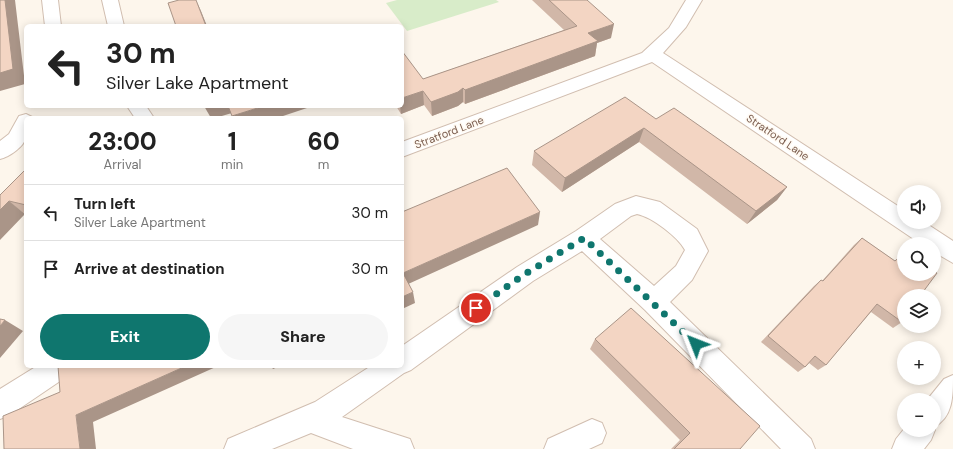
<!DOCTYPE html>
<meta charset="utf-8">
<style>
body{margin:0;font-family:"DM Sans",sans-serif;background:#f6f6f6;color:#222;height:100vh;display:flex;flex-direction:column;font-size:15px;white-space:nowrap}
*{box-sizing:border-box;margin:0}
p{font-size:13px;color:#767676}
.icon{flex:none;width:22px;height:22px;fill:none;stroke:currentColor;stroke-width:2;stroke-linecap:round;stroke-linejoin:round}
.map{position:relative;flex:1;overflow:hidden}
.details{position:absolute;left:24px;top:116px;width:380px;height:252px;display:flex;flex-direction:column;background:#fff;border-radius:6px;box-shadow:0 2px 10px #0003}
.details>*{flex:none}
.guide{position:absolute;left:24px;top:24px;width:380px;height:84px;border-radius:6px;box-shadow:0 2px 10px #0003;background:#fff;color:#222;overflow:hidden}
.fabs{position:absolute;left:897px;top:185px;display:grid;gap:8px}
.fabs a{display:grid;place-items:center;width:44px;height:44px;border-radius:50%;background:#fff;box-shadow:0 2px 10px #0003;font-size:20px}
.pin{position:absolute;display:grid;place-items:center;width:34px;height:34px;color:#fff;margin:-17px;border:2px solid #fff;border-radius:50%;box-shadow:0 1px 4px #0007}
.me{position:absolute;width:44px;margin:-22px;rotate:315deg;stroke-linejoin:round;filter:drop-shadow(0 0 3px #0008)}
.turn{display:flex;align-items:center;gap:14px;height:84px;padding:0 16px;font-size:18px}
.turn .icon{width:52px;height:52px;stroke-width:2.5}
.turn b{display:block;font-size:28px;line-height:34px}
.eta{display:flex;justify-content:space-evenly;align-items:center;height:68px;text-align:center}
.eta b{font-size:24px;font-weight:800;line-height:28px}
.action{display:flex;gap:8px;margin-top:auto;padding:8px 16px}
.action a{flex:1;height:46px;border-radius:24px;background:#0f766e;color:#fff;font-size:16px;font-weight:800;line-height:46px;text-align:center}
.action a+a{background:#f6f6f6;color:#222}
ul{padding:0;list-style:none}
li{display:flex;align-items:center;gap:12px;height:56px;padding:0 16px;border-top:1px solid #e0e0e0}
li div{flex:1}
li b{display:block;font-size:15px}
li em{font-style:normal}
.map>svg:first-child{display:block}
.green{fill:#d8ecc9}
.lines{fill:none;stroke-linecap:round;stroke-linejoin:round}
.minor-casing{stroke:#d1beb0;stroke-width:2}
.minor{fill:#fff;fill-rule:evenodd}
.wall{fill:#d1b7a8}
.shaded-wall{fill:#aa9588}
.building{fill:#f3d5c3;stroke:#aa9588}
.route{stroke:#0f766e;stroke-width:7;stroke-dasharray:0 12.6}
.labels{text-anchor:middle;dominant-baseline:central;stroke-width:3;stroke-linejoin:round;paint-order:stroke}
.street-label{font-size:11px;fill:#7a5c4d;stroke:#fffaf3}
</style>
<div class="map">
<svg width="953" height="449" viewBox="0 0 953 449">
<rect width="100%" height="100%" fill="#fdf6ec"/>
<!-- green -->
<path class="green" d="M397 0H496L499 2 407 31 386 3Z"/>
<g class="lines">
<!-- minor casing -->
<g class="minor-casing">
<path id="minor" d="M42 0H58L61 26H45Z
M102 0H118L124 26H108Z
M686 0H702L686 27 663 53 904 210V222H924L953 241V263L934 252V244H921L652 62 402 157V142L642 53 669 28Z
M127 106H146L154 118H135Z
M26 114 34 118H26C26 124 27 131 26 137 24 147 9 157 0 159V141L9 134 19 116Z
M636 196 660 202 697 229 708 251 692 280 670 302 811 439 815 449H781L645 310 582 251 533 281 411 370 404 373 342 417 410 439 414 449H353L311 433 272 449H224L228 439 315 402 371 366H402V346L517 267 576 231 615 204ZM637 214C652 217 678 237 685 250L676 266 654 286 600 239 631 216Z
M37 366H73L69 375 10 415 0 419V389Z
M953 375C953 397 953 417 934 427V400H927L944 379Z
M592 419 602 423 606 433 602 443 589 449H544L548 439Z
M934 428 935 430 931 440 924 449H892L896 439 904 429 934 430Z"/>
</g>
<!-- minor -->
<use href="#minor" class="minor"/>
</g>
<!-- wall -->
<path class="wall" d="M532 0H587L611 38 597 43 595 56 465 104 463 102 458 106 432 116 424 105 401 114 396 106H402L423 79 564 30Z
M656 119 787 187 777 200 747 224 639 142 562 192 532 165 534 151Z
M26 169V214H25L0 195Z
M862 238 895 261 904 253 902 322 893 328 871 312 826 365 818 370 809 363 805 367 798 372 761 342 814 286 821 280 822 281 854 245Z
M595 339 740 449H671L680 440 590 349Z"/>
<!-- shaded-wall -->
<path class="shaded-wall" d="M5 0H15L25 84 0 91V73Z
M196 0 201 11 207 26H206Z
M614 24 611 38 597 43 595 56 465 104V90L588 33Z
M463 88V102L458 106 432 116 431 102Z
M423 91 424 105 401 114 400 106H402V98Z
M204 106H229L232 113 215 118H211Z
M264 106H313L277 118H232V116Z
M644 128 639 142 562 192 565 178Z
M787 187 777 200 747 224 756 211Z
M9 201 25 214 0 240V210Z
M540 212 538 225 406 285 403 273Z
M413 292 415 303 402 309V297Z
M5 320 23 331 0 358V326Z
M186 366H218L93 422 96 449H80L76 415Z
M271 366H280L273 369Z"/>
<!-- building -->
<path class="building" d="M0 0H5L13 69 0 73Z
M179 0H196L206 26H176L168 3Z
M549 0H587L614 24 588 33 598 41 465 90 463 88 458 92 431 102 423 91 402 98V51L423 79 577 26Z
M625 97 656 119 674 108 787 187 756 211 644 128 565 178 534 151Z
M228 106H264L232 116Z
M507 168 540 212 403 273 413 292 402 297V212Z
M26 169V205L9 201 0 210V195Z
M862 238 895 261 904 253V274H934V271L937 273 920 296H904V318L902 322 877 304 826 365 815 356 805 367 768 336 821 280 823 281Z
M631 308 760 426 740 449H674L690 433 595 339Z
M0 319 5 320 0 326Z
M58 366H186L76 415 80 449H4L3 416 60 392Z"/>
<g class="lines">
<!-- route -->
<path class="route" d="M476 308 525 274 584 238 696 344"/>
</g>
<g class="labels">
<!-- street labels -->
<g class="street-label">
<text transform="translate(449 132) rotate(-21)">Stratford Lane</text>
<text transform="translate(778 137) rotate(34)">Stratford Lane</text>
</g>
</g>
</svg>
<div class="fabs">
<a><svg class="icon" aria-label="sound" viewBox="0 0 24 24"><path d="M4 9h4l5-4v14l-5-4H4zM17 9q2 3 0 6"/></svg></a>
<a><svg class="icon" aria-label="search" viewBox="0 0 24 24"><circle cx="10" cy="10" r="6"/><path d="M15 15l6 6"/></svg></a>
<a><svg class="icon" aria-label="layers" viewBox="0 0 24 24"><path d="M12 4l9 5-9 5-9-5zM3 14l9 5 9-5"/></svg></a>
<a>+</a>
<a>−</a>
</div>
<div class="pin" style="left:476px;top:308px;background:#d93025"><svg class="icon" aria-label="arrive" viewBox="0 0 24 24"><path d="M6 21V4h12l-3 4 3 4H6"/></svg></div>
<svg class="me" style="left:696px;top:344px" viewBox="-20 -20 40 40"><path d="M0-17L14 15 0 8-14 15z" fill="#0f766e" stroke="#fff" stroke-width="4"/></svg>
<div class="guide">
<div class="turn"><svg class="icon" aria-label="left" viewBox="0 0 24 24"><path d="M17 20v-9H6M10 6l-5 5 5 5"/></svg><div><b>30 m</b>Silver Lake Apartment</div></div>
</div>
<section class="details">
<div class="eta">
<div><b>23:00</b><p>Arrival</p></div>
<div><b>1</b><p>min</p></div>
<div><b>60</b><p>m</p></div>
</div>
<ul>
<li><svg class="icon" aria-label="left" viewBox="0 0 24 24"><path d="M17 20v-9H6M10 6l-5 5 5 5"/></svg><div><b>Turn left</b><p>Silver Lake Apartment</p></div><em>30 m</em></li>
<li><svg class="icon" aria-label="arrive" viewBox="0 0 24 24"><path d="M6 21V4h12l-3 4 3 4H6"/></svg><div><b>Arrive at destination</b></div><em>30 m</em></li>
</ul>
<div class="action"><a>Exit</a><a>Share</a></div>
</section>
</div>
